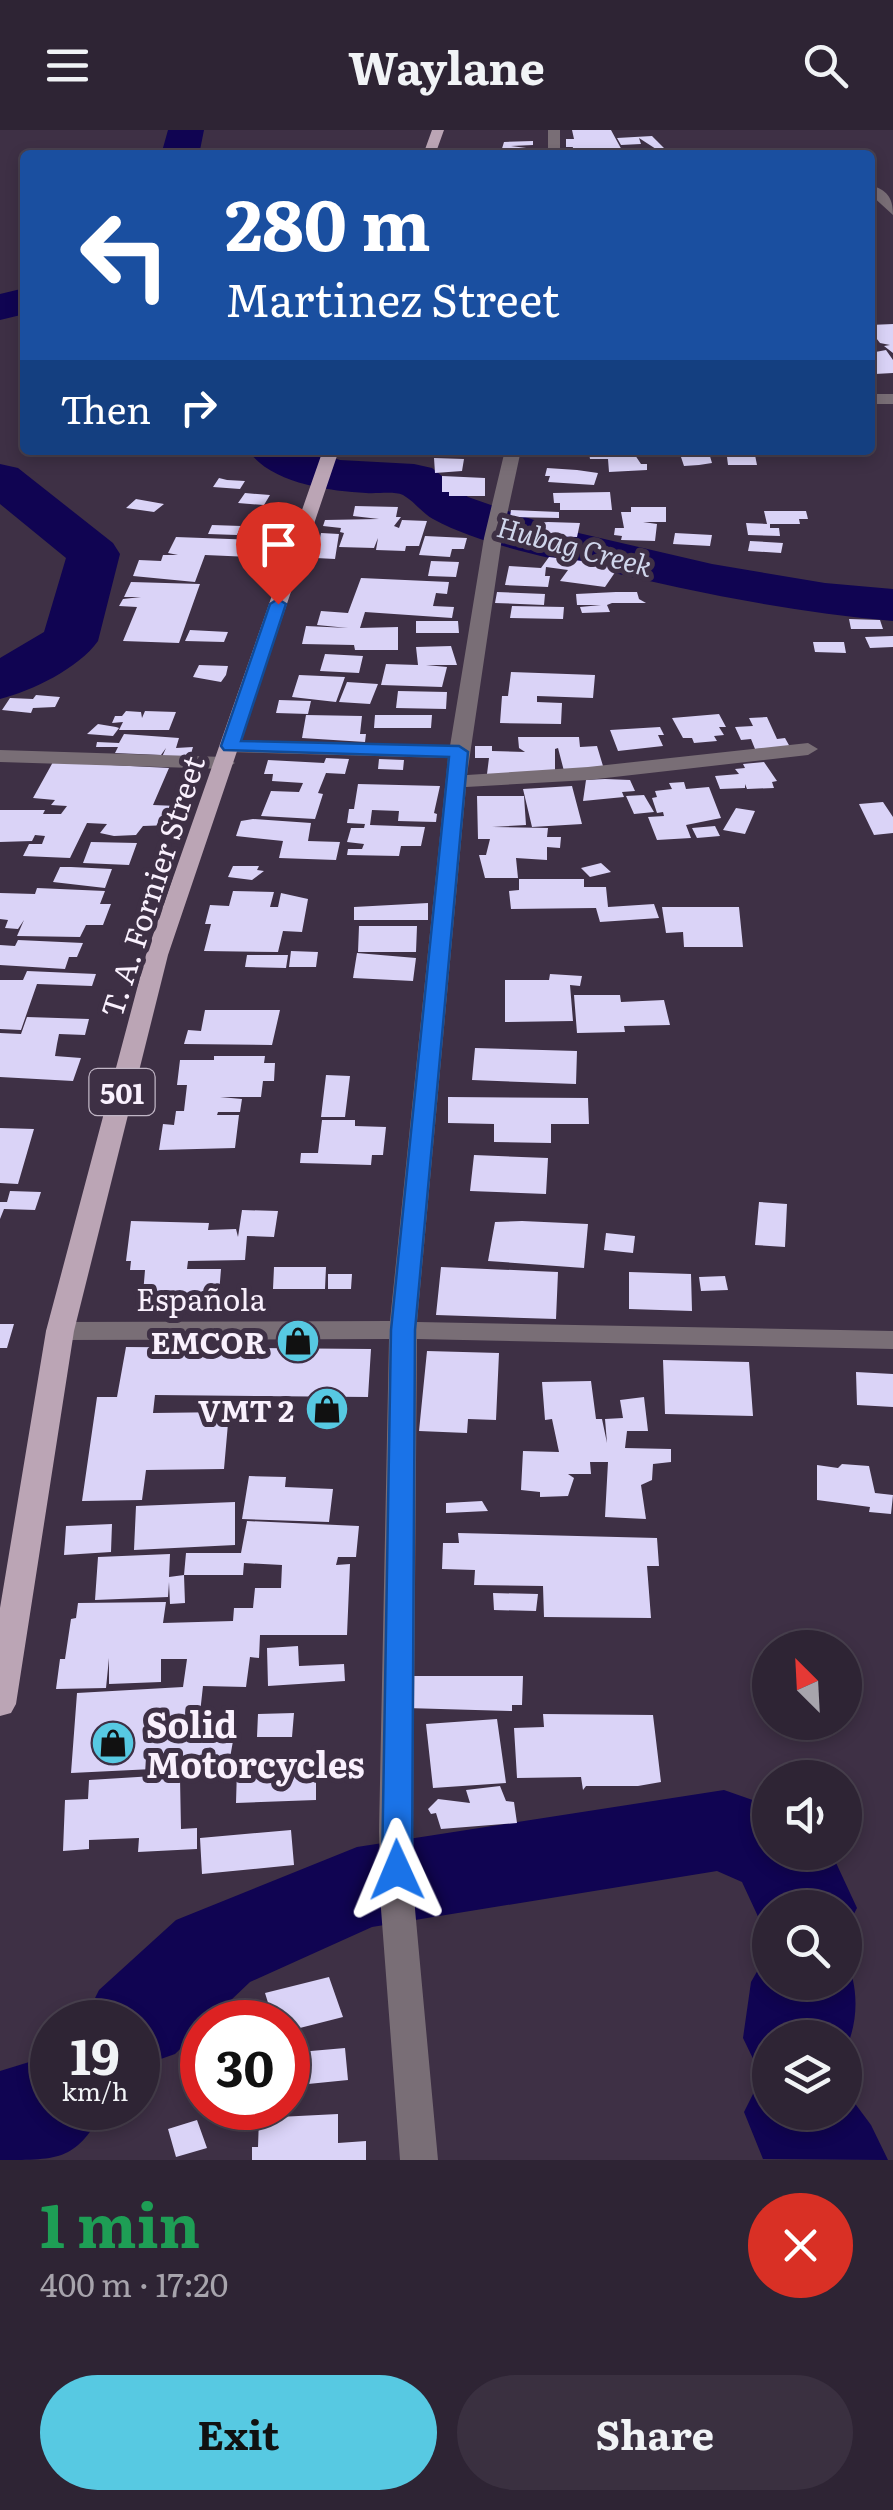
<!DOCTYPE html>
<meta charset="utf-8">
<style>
body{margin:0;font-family:Literata,serif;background:#3a3040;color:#f1f3f6;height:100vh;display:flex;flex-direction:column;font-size:38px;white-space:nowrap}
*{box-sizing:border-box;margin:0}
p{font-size:32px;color:#a7a4ac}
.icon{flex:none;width:55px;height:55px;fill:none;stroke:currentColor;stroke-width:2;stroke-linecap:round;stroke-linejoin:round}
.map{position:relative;height:2030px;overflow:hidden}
.side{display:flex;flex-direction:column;background:#2e2434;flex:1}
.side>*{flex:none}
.hud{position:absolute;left:20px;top:20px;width:855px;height:305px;border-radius:10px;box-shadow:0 5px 15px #0003,0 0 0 2px #49414f;background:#1a4fa0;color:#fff;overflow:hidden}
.needle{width:65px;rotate:336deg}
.tools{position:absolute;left:752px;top:1500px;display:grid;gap:20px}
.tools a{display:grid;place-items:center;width:110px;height:110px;border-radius:50%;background:#2e2434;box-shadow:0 5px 15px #0003,0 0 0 2px #49414f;font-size:50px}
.speed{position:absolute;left:30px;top:1870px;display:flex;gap:20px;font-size:50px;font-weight:700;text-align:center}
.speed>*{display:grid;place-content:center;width:130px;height:130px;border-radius:50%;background:#2e2434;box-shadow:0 5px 15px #0003,0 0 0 2px #49414f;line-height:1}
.speed small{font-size:25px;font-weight:400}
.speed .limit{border:15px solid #d22;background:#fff;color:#111}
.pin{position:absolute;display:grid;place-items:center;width:85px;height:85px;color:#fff;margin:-102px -42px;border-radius:50% 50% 50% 0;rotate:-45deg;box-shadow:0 0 10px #0007}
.pin .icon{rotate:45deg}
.me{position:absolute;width:110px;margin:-55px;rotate:359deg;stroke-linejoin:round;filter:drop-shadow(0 0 8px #0008)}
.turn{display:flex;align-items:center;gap:35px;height:210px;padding:0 40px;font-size:45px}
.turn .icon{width:130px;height:130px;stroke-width:2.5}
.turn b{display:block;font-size:70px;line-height:85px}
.then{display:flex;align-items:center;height:95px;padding:0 40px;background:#0003;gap:20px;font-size:38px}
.round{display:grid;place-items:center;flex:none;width:105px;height:105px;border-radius:52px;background:#3a3040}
.headline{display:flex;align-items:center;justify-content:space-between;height:170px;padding:0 40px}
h1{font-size:60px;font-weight:700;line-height:75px;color:#1e9e55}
.action{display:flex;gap:20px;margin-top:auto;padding:20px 40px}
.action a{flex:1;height:115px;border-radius:60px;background:#57c9e2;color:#111;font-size:40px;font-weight:700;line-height:115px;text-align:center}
.action a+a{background:#3a3040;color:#f1f3f6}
header{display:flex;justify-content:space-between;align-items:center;height:130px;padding:0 40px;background:#2e2434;font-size:45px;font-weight:700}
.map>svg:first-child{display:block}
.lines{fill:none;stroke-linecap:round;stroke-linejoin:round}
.river{fill:#100452;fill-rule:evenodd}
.building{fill:#dad3f7}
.minor{fill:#796e76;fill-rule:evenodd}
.major{fill:#bba5b5;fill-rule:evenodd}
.route{fill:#1a73e8;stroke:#114b97;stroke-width:2.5}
.labels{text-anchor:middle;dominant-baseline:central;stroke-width:10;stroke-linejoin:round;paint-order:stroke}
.far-water-label{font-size:28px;font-style:italic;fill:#d0d6ec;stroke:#3e3045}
.shield{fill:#3e3045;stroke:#c1b6c6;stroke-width:2.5}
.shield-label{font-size:28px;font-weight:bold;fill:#f9f0fd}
.street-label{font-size:30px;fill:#f9f0fd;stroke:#3e3045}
.poi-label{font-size:30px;font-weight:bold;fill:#f9f0fd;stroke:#3e3045;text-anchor:end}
.near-poi-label{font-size:35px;font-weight:bold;fill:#f9f0fd;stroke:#3e3045;text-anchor:start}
</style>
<header><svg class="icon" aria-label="menu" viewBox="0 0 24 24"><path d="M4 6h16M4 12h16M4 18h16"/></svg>Waylane<svg class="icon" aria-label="search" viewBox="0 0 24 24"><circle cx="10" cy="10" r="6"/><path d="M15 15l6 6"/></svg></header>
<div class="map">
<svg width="893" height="2030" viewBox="0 0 893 2030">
<rect width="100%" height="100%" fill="#3e3045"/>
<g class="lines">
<!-- river -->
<path class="river" d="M168 0H204L199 25H161Z
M25 158V184L0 190V164Z
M248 320H308L340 330 414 334 432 338 468 367 557 398 712 434 825 453 893 459V491C791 482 693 462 593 438 543 426 479 414 433 389 422 383 414 371 403 365 394 361 377 364 366 363 328 361 270 353 248 320Z
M0 334 18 338 113 413 120 424 98 511C79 538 32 561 0 569V528L44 502 66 428 0 374Z
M724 1660 770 1676V1722H831L857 1778 845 1801V1778H770L768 1808 742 1752 717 1741 372 1797 250 1852 208 1892H202V1898L175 1924 138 1937V1892H83L99 1860 176 1790 357 1717Z
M770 1819V1852H845V1827C859 1856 859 1891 845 1921V1908H770V1982H845V1960L871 1995 888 2030 763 2029 744 1982 761 1948 770 1944 759 1941 743 1908 751 1852Z
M52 1925V1978H105C76 2030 62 2030 0 2030V1941Z"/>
</g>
<!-- building -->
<path class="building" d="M572 0H611L624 24 571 25 573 17H566V9H574Z
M652 6 665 19H656L639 8 641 14 621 15 617 8Z
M533 11V15L511 16 534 19V25H500L504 12Z
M893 194V223L884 216 890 215 880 213 870 200V195Z
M886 220 893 230V243L875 244 870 238V223Z
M589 323 635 325 641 334H647V340L609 342 608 329H590Z
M709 323 712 333 699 335 684 336 680 324Z
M736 325H755L757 335H728L727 327Z
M434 328 464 329 462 341 435 343Z
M547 338 577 340 598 343 594 355 548 352 550 346H545Z
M442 346 485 348V366H449V362H442Z
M219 348 227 350 245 351 240 359 213 357Z
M610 362 612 380H560V373H554L553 363Z
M245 363 270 365 264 375 238 373Z
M136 369 164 374 154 382 126 378Z
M355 376 398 377 396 387H401L394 396 399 398 402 390 427 391 419 416H406L405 421 376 420 378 408 374 418 339 417 344 403 340 402 341 398 323 396 325 390 379 389 353 386Z
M631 377H666V392H643L657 394 655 411 621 410 622 406 614 405 615 398H624L621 382H631Z
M511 380 559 382V388L510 387Z
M764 381H806L808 389H799L800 394H770V398H779L780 406 748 405 746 393 767 394Z
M548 392 580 393 577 407 543 406 544 402 536 401 537 393Z
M212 395 241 396 237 405 208 404Z
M321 403 339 404 335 429 316 428Z
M675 403 712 405 710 416 673 414Z
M425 406 467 408 464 419H452L450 427 419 425Z
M176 407 257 410 251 427 205 425 195 452 133 446 139 430 161 431 163 425H178L168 423Z
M750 411 783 413 781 423 748 421Z
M549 427 607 434 618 438 605 457 560 451 568 440 546 437 545 446H550L548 457 505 455 509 436 541 438Z
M431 431 459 432 456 447 428 446Z
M361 448 449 452 447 464 436 463 433 476 454 477 452 488 365 482 360 498 398 497V520H355L354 515 302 514 306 496 348 498 317 495 321 481 348 483Z
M131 452 200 454 179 513 123 511 137 477 119 476 123 469 141 467H124Z
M497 462 545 464 544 475 495 473Z
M616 462H637L639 469 646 473H612L607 475 610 482 582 483 580 477 601 475H577L576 464Z
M512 476 564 477 563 489 510 488Z
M849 489 880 490 883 499H851Z
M416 491H458L459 503H416Z
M190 500 228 502 224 512 185 511Z
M893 506V517L870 518 865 507Z
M813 512H844L846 523 815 522Z
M451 516 457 535H426L447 537 442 557 381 555 386 534 418 535 416 517Z
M325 524 363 526 359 543 320 541Z
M199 535 228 536 226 545 221 552 193 547Z
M511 542 595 545 593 568 537 566V572L562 573 561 594 500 593 502 566H508Z
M299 545 345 547 336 572 292 567Z
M347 552 378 554 370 574 339 572Z
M398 561 447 562 446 579 396 578Z
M36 565 60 567 55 577 33 578 31 583 2 580 10 568 33 569Z
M279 570 311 571 308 584 276 583Z
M126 581 141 582 142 588 145 581 176 582 169 600H119L123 592 112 593 115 586H122Z
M719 584 726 597H719L724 605 714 606 717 611 694 613 692 608H683L672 588Z
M306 585 362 586 360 604H366L365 612 302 608Z
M375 585H432L431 598H374Z
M767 587 777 609 785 608 790 617 755 619 751 609 741 610 735 597 753 596 749 588Z
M98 594 116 597 119 598 113 606 87 604Z
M660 597 664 605H658L663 616 618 621 610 600Z
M124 604 179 608 176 618 193 617 190 627H162L166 618 161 625 115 623 118 617H96L97 612 119 613Z
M518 607H579L580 617 597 616 603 636 564 641 558 618 555 619V645L487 644 489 628H475V616H492V621L525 622 519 618Z
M326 628 349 629 345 644 326 643 318 663 323 664 315 689 261 686 271 661 299 662 303 653 272 651 273 644H264L268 630 324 633Z
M379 629 404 630 403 640 378 639Z
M53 632 169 638 153 675 177 676 171 695 143 696 136 705 114 706 100 703 107 694 87 693 70 728 23 726 29 714H42L45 706 35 705 32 711 0 712V680H45L43 684H61L67 676 51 675 55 670 33 668Z
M764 632 777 651 772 652 774 658 747 659 745 654V658L720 659 715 646 739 644 735 639 745 638 743 634Z
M605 649 630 650 635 661 622 662 624 667 583 671 586 650Z
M684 652 686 659 709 657 721 688 686 695 691 708 657 710 648 687 664 686 663 682 657 683 652 668 657 667 655 661 672 659 669 653Z
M358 654 440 656 434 683 437 684 436 692 398 691 399 681 372 680 370 695 425 697 421 716H401L399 726 347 725 348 719H362L364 714 347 712 351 698H364L365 694 347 693 349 679H354Z
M572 656 582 694 532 697 523 659Z
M644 665 654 682 634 684 626 666Z
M477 666H524L526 695 492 697 548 698 547 707H561L560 718 547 717V730L516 728 518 748H485L479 725H486L490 709H478Z
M883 672 893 687V703L874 705 859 674Z
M736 678 755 681 745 704 723 700Z
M253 689 311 693 308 711 340 712 336 730 279 728 283 711 236 706 241 691Z
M715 696 720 706 697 708 692 698Z
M91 712 137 713 129 735 83 733Z
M601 733 611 742 590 747 581 738Z
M233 736H259L257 740 264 741 252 750 228 747Z
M60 737H71L112 739 105 758 53 752Z
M519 749H584V757H606L608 777 654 774 659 788 600 792 596 778 511 779 509 761 519 760Z
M37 758 105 761 100 774H111L103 795H86L80 807 17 806 24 790 18 799 5 798 8 790 0 789V763L35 764Z
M233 761 274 762 270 777H278L281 763 308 769 302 802 283 801 278 822 204 821 211 794H205L210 775 229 776Z
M428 773V790H354V777Z
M662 777H739L743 817H684L683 802 666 803Z
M359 796H417L416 822H358Z
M18 810 83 813 77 827H69L65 839 0 835V815L15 816Z
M291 821 318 822 316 837H289Z
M357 823 416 828 413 851 353 848Z
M247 825H288L286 838 245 837Z
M27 841 96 844 92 856 37 854 21 900 0 899V850H23Z
M550 844 582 846 580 856 570 855 573 891 505 892V850H549Z
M574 865H620L621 872 664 870 670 895 624 896 625 902 577 903Z
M205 880H280L272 915 184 914 188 900 201 901Z
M27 887 89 889 85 905 59 904 57 914 55 926 81 928 73 951 0 947V903L21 904Z
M475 918 577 921 576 954 472 950Z
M214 926H265L264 933H275L274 951H263L261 967H220L242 969 240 982H218L217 985H239L235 1018 159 1020 163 994 174 995 176 981H184L187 955H177L180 930H214Z
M326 945 350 946 345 987H321Z
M448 967 588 968 589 994H551V1013L494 1012V994L448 993Z
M322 990H355V996L386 997 383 1025H372L371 1035 300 1033 301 1023H318Z
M0 998 34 999 18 1054 0 1053Z
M474 1025 548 1028 546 1064 470 1061Z
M10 1061 41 1062 35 1080 4 1079 0 1089V1072H7Z
M759 1072 787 1074 785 1117 755 1115Z
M242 1080 278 1081 274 1107 247 1106 245 1130 188 1131 187 1139H221L219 1164H143L145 1140H130L131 1131H126L131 1091 209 1093 208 1100 236 1099 238 1107Z
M522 1091 588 1094 584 1138 488 1131 495 1092Z
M606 1103 635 1106 633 1123 604 1120Z
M274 1137H326L325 1159H273Z
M441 1137 558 1142 556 1189 436 1185Z
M629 1142 691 1144 692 1181 629 1179Z
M328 1144H352L351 1159H328Z
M725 1146 728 1160 701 1161 699 1147Z
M0 1194H14L7 1218H0Z
M126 1217 371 1219 368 1267 155 1265 153 1283 229 1282 224 1339 146 1340 142 1370 82 1371 97 1267H117Z
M427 1221 499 1223 496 1290 468 1289 467 1303 419 1301Z
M663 1230 749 1232 753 1286 665 1284Z
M856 1242 893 1244V1277L857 1275Z
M591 1251 596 1289H602L607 1313 605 1289 623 1288 620 1270 644 1267 648 1301H627L625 1318 671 1319V1332L653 1334 652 1350 641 1355 646 1389 605 1387 608 1332H590L591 1344H568L574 1348 568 1366 540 1367V1362L521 1360 523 1321 559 1322 552 1289 545 1290 542 1252Z
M842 1334 869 1336 875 1363 893 1365 891 1384 869 1382 870 1377 817 1370V1335L838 1338Z
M249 1346 286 1347 285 1357 333 1359 329 1392 242 1389Z
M482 1371 488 1381 446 1383V1373Z
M235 1372V1415L134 1420 136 1376Z
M247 1391 359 1396 356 1427H338L336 1435 350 1434 347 1505H260L259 1528 250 1527 246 1557 203 1556 197 1610 233 1611 228 1639 199 1641V1635L194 1634V1637L71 1643 77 1563 183 1557 187 1529H161V1552L109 1554V1528L106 1558 56 1559 60 1529H65L71 1489 76 1488 78 1473 166 1472 163 1493 233 1491 234 1478H253L255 1458H281L282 1435 244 1433 243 1445H184L186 1423H241Z
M112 1394 111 1422 64 1425 66 1396Z
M458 1403 657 1408 659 1436H647L651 1488 544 1487 543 1456 474 1455 475 1440 442 1439 443 1413H459Z
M170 1424 169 1447 184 1445 185 1473 170 1474 169 1452 168 1467 95 1470 98 1427Z
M493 1463 538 1464 536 1481 494 1480Z
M298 1516 299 1536 344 1534 345 1551 268 1556 267 1518Z
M408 1546H523L522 1575H512V1581L406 1578Z
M294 1583 292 1607H257L258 1584Z
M543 1584 653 1585 661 1652 638 1656H586L583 1660 581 1647 517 1648 514 1598 544 1597Z
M497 1589 506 1653 433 1658 426 1594Z
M316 1636V1670L236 1673 237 1639Z
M154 1646V1650L180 1648 181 1699 197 1698V1719L138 1722 139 1708 89 1710V1719L63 1721 65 1670 88 1669 89 1650Z
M500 1656 506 1671 514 1672 517 1693 441 1699 436 1683 431 1684 428 1679 438 1669 470 1673 466 1660Z
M291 1700 294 1735 202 1744 200 1708Z
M329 1847 343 1887 288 1901V1892H274L265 1863Z
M345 1918 348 1950 288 1956V1923Z
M338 1984V2013L366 2011V2030H252V2017H258L259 1988Z
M197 1990 207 2018 176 2027 168 1999Z"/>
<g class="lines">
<!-- minor -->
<path class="minor" d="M548 0H560V25H548Z
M870 55C887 60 893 67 893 85L870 64Z
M870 264H893V274H870Z
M505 320H521L502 408 467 645 588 637 808 613 818 619 808 625 588 650 466 657 417 1192 893 1201V1219L417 1209 413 1702 415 1779 438 2030H400L381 1779 379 1702 389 1209 60 1210 50 1207 46 1201 50 1195 60 1192 390 1191 448 628 230 622 220 616 230 610 450 616 484 408Z
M0 620 225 627 235 633 225 639 0 632Z"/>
<!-- major -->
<path class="major" d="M432 0H444L435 25H423Z
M323 320H339L168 825 74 1201 16 1574 11 1583 0 1586V1478L46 1201 146 825Z"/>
</g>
<!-- route -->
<path class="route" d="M278 469 286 474 241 611 459 616 468 622 415 1200 412 1740 408 1749 397 1753 386 1749 382 1740 391 1200 449 627 224 620 221 616 270 474Z"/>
<!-- icons -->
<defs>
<g id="shop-disc" transform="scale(2.25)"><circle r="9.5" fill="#57c9e2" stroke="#3e3045"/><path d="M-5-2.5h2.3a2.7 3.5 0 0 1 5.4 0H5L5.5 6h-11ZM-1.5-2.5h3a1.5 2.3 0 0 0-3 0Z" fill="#111"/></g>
</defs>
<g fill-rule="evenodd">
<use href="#shop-disc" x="298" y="1211"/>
<use href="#shop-disc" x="327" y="1279"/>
<use href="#shop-disc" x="113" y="1613"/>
</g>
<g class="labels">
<!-- far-water labels -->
<g class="far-water-label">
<text transform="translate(575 415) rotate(15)">Hubag Creek</text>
</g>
<!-- shield labels -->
<rect class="shield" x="89.5" y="939" width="65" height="46" rx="8"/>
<g class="shield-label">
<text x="122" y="962">501</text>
</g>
<!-- street labels -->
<g class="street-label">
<text transform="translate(151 756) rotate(-72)">T. A. Fornier Street</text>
<text x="201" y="1168">Española</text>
</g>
<!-- poi labels -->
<g class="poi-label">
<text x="266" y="1211">EMCOR</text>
<text x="294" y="1279">VMT 2</text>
</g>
<!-- near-poi labels -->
<g class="near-poi-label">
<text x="146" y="1593">Solid<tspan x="146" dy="40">Motorcycles</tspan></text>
</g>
</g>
</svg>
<div class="tools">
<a><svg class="needle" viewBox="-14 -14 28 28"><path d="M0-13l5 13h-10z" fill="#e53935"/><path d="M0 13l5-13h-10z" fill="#a7a4ac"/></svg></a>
<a><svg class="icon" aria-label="sound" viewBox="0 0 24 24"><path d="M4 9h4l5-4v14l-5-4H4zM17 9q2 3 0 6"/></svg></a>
<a><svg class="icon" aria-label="search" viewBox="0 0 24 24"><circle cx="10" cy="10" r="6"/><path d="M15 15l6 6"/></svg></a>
<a><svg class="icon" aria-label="layers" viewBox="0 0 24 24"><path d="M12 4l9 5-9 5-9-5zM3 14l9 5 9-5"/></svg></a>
</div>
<div class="speed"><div>19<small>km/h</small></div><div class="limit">30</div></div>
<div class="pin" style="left:278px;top:474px;background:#d93025"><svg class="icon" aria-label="arrive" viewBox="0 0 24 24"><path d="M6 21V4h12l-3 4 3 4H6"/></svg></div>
<svg class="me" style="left:397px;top:1740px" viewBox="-20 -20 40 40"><path d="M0-17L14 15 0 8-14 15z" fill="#1a73e8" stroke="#fff" stroke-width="4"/></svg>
<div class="hud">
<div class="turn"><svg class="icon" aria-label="left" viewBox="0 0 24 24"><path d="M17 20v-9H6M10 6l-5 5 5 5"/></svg><div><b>280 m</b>Martinez Street</div></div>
<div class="then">Then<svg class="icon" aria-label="right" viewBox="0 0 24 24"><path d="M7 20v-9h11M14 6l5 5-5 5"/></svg></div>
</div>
</div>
<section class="side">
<div class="headline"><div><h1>1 min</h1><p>400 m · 17:20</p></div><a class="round" style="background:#d93025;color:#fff"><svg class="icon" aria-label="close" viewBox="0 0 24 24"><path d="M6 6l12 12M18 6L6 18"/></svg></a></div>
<div class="action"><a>Exit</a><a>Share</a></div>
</section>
